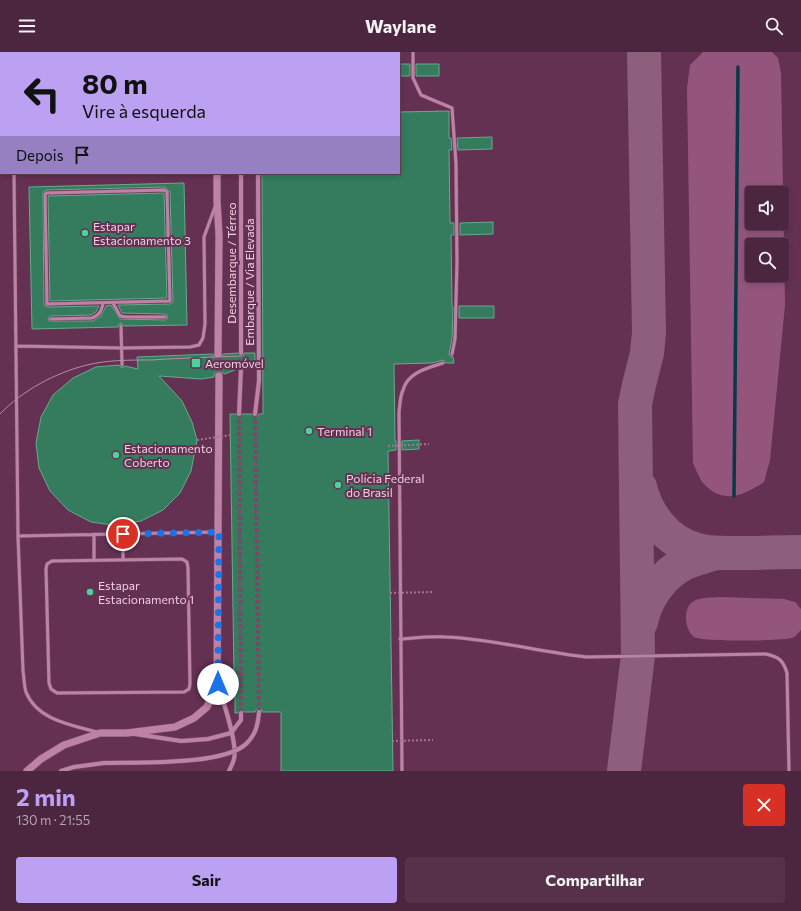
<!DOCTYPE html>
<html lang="pt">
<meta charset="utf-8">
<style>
body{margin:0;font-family:Commissioner,sans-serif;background:#563149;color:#f1f3f6;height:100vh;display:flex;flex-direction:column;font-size:15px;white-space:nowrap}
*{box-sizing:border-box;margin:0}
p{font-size:13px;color:#b2a5b0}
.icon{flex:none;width:22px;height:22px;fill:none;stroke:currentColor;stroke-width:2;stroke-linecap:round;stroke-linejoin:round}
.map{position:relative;height:719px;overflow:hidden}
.details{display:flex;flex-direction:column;background:#4c253e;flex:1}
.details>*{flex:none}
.guide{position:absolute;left:0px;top:0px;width:400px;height:122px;box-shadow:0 2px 6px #0003,0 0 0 1px #634258;background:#bca0f2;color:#111;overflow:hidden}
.buttons{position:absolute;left:745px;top:134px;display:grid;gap:8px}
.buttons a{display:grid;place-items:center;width:44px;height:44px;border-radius:4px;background:#4c253e;box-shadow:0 2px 6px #0003,0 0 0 1px #634258;font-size:20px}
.pin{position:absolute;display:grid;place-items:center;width:34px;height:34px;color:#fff;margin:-17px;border:2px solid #fff;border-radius:50%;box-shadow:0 1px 4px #0007}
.me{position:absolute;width:44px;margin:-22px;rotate:0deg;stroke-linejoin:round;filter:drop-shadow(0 0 3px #0008)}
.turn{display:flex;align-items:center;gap:14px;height:84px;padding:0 16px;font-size:18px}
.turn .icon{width:52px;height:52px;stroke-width:2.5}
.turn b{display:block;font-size:28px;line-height:34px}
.then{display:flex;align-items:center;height:38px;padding:0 16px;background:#0003;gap:8px;font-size:15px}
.round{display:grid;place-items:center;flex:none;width:42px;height:42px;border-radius:4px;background:#563149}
.headline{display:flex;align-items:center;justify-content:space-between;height:68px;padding:0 16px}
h1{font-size:24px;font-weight:700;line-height:30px;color:#bca0f2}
.button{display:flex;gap:8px;margin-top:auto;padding:8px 16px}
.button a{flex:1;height:46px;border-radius:4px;background:#bca0f2;color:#111;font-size:16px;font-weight:700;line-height:46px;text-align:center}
.button a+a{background:#563149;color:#f1f3f6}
header{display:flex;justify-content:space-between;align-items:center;height:52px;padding:0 16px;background:#4c253e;font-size:18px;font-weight:700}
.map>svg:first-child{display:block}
.green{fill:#94557d;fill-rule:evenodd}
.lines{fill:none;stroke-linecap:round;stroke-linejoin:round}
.stream{stroke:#073947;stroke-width:3.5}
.taxiway{stroke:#8d5f7c;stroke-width:34}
.building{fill:#357b5d;stroke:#66ab8b;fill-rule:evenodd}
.minor-tunnel{stroke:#7a4967;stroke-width:4;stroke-dasharray:4 2;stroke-linecap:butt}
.tertiary-tunnel{stroke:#7a4967;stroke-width:7;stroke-dasharray:7 3.5;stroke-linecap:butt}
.service-casing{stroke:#7d526e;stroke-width:4}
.minor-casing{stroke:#7d526e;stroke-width:5}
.tertiary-casing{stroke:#7d526e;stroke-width:8}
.service{stroke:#bd82a5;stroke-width:3}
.minor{stroke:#bd82a5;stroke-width:4}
.tertiary{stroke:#bd82a5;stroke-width:7}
.tram{stroke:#b58da6;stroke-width:1}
.minor-bridge-casing{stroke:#7d526e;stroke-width:5;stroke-linecap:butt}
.path-bridge{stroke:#a0758f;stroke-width:2;stroke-dasharray:2 2;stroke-linecap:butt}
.minor-bridge{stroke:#bd82a5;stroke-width:4}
.route{stroke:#1a73e8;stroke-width:7;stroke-dasharray:0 12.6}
.poi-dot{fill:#49d49c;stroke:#653152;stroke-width:1.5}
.labels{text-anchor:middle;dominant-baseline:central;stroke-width:4;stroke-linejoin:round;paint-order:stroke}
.poi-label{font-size:12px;fill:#eecee1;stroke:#653152;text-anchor:start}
.street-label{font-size:12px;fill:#eecee1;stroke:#653152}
</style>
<header><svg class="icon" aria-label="menu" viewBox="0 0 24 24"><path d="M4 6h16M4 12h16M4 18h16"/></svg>Waylane<svg class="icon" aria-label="search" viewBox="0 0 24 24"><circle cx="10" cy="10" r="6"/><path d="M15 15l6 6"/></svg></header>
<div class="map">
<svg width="801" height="719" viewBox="0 0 801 719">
<rect width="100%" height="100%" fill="#653152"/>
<!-- green -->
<path class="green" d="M703 0H772L778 6 781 21 785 253 770 408 764 430C743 444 723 453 703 431 699 426 696 417 693 411L687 36 690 13ZM752 141H782V171H752ZM752 193H782V223H752Z
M720 545 784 547 795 550 801 557V578C798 581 795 585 792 586 781 589 701 590 694 585 684 577 682 553 696 548 703 545 713 546 720 545Z"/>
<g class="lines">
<!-- stream -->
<path class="stream" d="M734 444 738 15"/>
<!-- taxiway -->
<path class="taxiway" d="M640 435C647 463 666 488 694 497 708 502 725 501 740 501 760 501 781 500 801 500
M641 570C646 545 663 522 685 511 695 507 706 504 716 501
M624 719 638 603 635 352 639 333 647 301 649 281 644 0"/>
</g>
<!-- building -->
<path class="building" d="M399 12H410V24H399Z
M416 12H439V24H416Z
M449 59V86H451L452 98H449L450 171H454V183H451L452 255H453L452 287 449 302 450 304 453 305 454 311H446L443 308 432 311 394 312 395 389H396V398L388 399 393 719H281V660H262L261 657H259L256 658 255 660H244L241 658 238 661H235V631L237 626 234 623 230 362H236L239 365 242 362H252L255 365 258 364 259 362H263L262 121H399V60Z
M492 85V97L458 98 457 86Z
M184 131 187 273 124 274 121 271 119 272 118 275 32 277 29 135ZM165 135 170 140 173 250 170 252 118 253 122 261 165 262 168 264 167 267 165 268 120 267 111 253 106 254 101 264 93 269H49L48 266 51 264 91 263 96 260 99 254 47 255 44 253 43 140 47 138Z
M164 141 167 246 50 249 48 144Z
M493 170V182L460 183V171Z
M459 254H494V266H459Z
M238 301 241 304H243L244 301H255V315H244L241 313 238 314 237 317 225 322 219 319 215 321 214 325 201 327 159 324 182 349 192 370 197 388 191 419 180 441 163 458 141 469 119 473 116 471 113 473 91 470 68 458 50 439 39 416 36 391 41 365 53 343 73 326 96 315 119 313 122 316 125 314 138 317 137 305 213 302 215 306 218 307 222 305 223 302Z
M419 388V397L402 398V389Z"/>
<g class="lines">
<!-- minor-tunnel -->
<path class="minor-tunnel" d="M241 301V316
M239 362 241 661
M255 362 259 660
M234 626 241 618"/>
<!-- tertiary-tunnel -->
<path class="tertiary-tunnel" d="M218 302 219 324"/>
<!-- service casing -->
<g class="service-casing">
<path id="service" d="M223 0V1
M325 0V1
M413 0V26L421 43 452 56 456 111 457 210 455 287 452 302
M20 1V0
M0 49 1 50
M14 121 18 484 23 619C24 625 24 634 26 640 37 668 71 673 97 680
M165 138 167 140 170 249 47 252 45 142 47 141Z
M113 251 120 264 126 265H165
M51 267 92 266C100 263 101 259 103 252
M121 274 122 313
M16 294 121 296 190 295 199 293 203 286 205 272 204 185 215 155
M94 482V508
M116 482V474
M123 482V508
M18 484 218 480
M182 507 187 510 188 516 190 632 189 637 184 640 57 641 51 637 49 631 46 517 47 512 52 509Z
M400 587C415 586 431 584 446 585 493 587 539 600 586 605L766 602C779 605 783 608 787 621L789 719
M402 719 399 360C400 353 400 344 403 338 408 320 428 316 443 311"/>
</g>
<!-- minor casing -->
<g class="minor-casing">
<path id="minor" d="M163 0 165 1
M241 121V301
M239 362 241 316
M255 362 259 329 258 121
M218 633C223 649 238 691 234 707 233 711 231 715 229 719
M210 652 221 642 234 626
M135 682 181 689 208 687 231 681 241 668V661
M61 719 74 715 104 711"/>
</g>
<!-- tertiary casing -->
<g class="tertiary-casing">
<path id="tertiary" d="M210 0V1
M217 121V149L219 183 218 302
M27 719 41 707 64 693 100 681H127L175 675 194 666 207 655 217 632 219 324"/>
</g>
<!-- service -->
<use href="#service" class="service"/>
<!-- minor -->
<use href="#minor" class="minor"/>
<!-- tertiary -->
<use href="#tertiary" class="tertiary"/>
<!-- tram -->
<path class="tram" d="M0 362C23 338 55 321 87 313 107 308 130 308 151 308 181 306 212 305 242 304"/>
<!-- minor-bridge casing -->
<g class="minor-bridge-casing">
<path id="minor-bridge" d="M104 711C135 710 225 714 247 691 256 682 258 672 259 660"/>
</g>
<!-- path-bridge -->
<path class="path-bridge" d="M197 388 231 383
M388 394 429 392
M390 541 432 540
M392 689 433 688"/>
<!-- minor-bridge -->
<use href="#minor-bridge" class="minor-bridge"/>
</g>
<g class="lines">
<!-- route -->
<path class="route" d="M123 482 219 480 218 632"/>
</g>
<!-- markers -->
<g class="poi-dot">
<circle cx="85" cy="181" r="4"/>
<rect x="191" y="306" width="10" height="10" rx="2"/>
<circle cx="309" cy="379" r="4"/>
<circle cx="116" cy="403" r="4"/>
<circle cx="338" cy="433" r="4"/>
<circle cx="90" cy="540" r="4"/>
</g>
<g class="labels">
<!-- poi labels -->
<g class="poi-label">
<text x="93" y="174">Estapar<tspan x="93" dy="14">Estacionamento 3</tspan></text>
<text x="205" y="311">Aeromóvel</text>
<text x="317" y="379">Terminal 1</text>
<text x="124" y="396">Estacionamento<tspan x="124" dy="14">Coberto</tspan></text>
<text x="346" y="426">Polícia Federal<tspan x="346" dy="14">do Brasil</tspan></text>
<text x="98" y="533">Estapar<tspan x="98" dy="14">Estacionamento 1</tspan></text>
</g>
<!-- street labels -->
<g class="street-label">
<text transform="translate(231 211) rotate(-90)">Desembarque / Térreo</text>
<text transform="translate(249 230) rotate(-90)">Embarque / Via Elevada</text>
</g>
</g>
</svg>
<div class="buttons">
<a><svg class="icon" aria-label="sound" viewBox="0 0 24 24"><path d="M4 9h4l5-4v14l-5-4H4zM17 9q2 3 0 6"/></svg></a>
<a><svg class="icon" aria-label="search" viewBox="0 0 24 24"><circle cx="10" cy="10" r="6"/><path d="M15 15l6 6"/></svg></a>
</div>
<div class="pin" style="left:123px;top:482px;background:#d93025"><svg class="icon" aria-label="arrive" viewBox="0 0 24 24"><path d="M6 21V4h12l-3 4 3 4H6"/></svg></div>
<svg class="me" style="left:218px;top:632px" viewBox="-20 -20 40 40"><circle r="19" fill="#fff"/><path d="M0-13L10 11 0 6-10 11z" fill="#1a73e8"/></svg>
<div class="guide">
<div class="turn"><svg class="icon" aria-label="left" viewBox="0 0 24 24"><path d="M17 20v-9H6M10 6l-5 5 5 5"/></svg><div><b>80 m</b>Vire à esquerda</div></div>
<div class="then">Depois<svg class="icon" aria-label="arrive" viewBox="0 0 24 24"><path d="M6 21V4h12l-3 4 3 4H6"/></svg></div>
</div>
</div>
<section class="details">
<div class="headline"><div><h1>2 min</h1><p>130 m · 21:55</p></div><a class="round" style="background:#d93025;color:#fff"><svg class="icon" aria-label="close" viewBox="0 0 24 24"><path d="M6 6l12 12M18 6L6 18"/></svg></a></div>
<div class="button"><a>Sair</a><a>Compartilhar</a></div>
</section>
